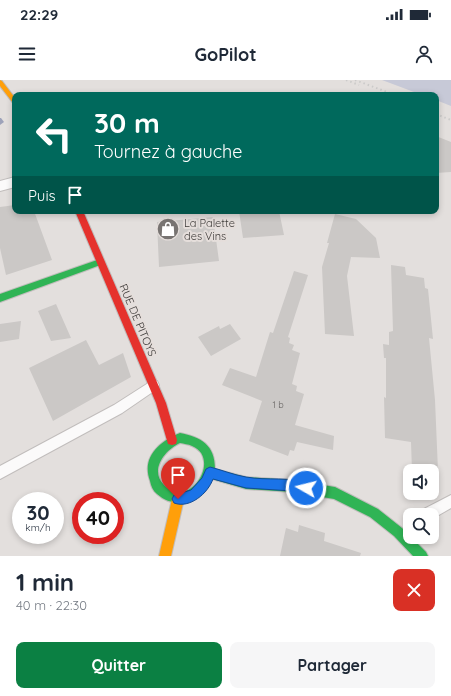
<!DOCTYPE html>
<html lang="fr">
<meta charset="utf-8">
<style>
body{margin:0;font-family:Quicksand,sans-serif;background:#f6f6f7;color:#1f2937;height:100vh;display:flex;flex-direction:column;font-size:15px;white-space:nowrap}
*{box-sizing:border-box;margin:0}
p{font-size:13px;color:#747a83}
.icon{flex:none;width:22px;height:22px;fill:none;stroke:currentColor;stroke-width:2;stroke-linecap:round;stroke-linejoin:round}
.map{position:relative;height:476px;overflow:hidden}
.drawer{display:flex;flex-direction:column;background:#fff;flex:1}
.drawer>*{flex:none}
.guide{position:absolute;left:12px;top:12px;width:427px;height:122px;border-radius:8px;box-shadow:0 2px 6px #0003;background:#00695c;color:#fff;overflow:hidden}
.controls{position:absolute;left:403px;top:384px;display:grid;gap:8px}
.controls a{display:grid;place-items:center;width:36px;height:36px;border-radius:8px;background:#fff;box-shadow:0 2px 6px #0003;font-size:20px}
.speed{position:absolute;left:12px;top:412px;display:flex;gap:8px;font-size:20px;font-weight:700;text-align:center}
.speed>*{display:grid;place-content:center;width:52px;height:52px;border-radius:50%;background:#fff;box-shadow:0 2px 6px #0003;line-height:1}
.speed small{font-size:10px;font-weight:400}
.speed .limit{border:6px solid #d22;background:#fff;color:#111}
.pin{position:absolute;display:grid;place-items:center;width:34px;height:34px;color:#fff;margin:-41px -17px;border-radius:50% 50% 50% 0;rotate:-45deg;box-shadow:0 0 4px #0007}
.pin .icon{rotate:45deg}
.me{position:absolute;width:44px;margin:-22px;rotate:278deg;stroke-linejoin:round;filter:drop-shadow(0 0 3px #0008)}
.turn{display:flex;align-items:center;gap:14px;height:84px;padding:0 16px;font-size:18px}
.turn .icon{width:52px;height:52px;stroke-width:2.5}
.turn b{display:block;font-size:28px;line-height:34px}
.then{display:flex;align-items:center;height:38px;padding:0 16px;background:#0003;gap:8px;font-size:15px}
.round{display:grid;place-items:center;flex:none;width:42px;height:42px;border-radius:8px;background:#f6f6f7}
.headline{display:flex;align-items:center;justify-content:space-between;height:68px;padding:0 16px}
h1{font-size:24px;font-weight:700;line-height:30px}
.cta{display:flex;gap:8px;margin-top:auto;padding:8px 16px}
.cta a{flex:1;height:46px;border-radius:8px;background:#0b8043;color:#fff;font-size:16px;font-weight:700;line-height:46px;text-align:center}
.cta a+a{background:#f6f6f7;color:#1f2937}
.status{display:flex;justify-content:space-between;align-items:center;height:28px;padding:0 20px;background:#fff;direction:ltr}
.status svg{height:11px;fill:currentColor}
header{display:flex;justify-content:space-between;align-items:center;height:52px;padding:0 16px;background:#fff;font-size:18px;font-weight:700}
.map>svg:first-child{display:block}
.green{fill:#c7c9d7}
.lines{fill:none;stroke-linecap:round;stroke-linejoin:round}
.stream{fill:#9da2b9;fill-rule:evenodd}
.building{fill:#cbc8c6}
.lane-casing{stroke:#c1bdbc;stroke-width:2}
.street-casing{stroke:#c1bdbc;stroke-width:2}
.fast-casing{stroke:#c1bdbc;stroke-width:2}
.slow-casing{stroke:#c1bdbc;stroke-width:2}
.jam-casing{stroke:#c1bdbc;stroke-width:2}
.lane{fill:#fbfafa;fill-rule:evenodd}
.street{fill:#fbfafa;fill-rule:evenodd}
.fast{fill:#30b455;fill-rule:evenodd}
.slow{fill:#ff9f0a;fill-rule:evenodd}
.jam{fill:#e5322d;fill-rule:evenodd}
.rail{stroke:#cbcac9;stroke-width:2;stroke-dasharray:1.5 3;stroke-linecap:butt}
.route{fill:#1a73e8;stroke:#114b97}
.labels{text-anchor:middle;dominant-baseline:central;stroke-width:4;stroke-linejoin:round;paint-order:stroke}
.number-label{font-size:9px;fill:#63605e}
.poi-label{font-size:11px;fill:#3e3b39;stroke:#e5dedb;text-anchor:start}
.street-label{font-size:11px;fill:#3e3b39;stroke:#e5dedb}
</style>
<div class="status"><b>22:29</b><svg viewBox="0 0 49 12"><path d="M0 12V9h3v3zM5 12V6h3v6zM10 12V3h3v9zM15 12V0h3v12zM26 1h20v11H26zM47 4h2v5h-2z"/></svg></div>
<header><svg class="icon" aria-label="menu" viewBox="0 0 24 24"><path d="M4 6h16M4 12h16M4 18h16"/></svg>GoPilot<svg class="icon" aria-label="person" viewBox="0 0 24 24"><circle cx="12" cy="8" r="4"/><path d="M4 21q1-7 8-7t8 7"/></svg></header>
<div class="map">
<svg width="451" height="476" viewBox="0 0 451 476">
<rect width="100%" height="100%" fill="#e3dfdd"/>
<!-- green -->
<path class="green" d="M382 0H451V26L436 20V15H422Z"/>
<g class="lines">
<!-- stream -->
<path class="stream" d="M0 38H1L4 42 0 45Z"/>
</g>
<!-- building -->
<path class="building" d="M436 56 451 62V92L436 93Z
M15 125V131H34L52 180 6 195 0 168V127Z
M239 131H279L284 155 243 158Z
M335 134 356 139 376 158 380 178 351 177 347 196 354 256 325 254 322 187 329 163H327Z
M213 137 219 181 159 187 157 142Z
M391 185 405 187 406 195 424 198 425 208 428 209 433 259 429 258 435 320 438 391H412L411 362 385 358 384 317 386 318V278H384L383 264 389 265V252L393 251Z
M294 191 308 195 288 257 290 258 289 263 294 265 292 270 300 273 292 304 297 306 296 311 304 314 295 345 334 356 333 370 297 362 294 371 290 370 288 376 249 361 262 321 222 305 230 288 256 297 270 252 273 253Z
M56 224 71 258 51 261 38 231Z
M21 241 19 259 0 262V244Z
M230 244 241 259 211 276 198 257 219 246 220 249Z
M86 260 99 285 123 273 131 297 53 341 29 288Z
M299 445 325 453 324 461 361 473 360 476H280L286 448 298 452Z"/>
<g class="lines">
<!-- lane casing -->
<g class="lane-casing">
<path id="lane" d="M153 300 157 301 159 305 157 309 122 333 0 399V386L114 325Z
M451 415V428L432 439V435H420L422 430Z"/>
</g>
<!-- street casing -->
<g class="street-casing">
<path id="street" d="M15 97V107L0 111V101Z"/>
</g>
<!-- fast casing -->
<g class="fast-casing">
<path id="fast" d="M100 179 103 180 104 182 103 184 0 222V214Z
M180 353C201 357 215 365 215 389L246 397 292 400 335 407 378 429 402 448 426 472 428 476H413L394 456 370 437 334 419 292 412 246 409 212 399C204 422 176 431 157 414 153 411 151 406 150 401 141 377 160 361 180 353ZM180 363C184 364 188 364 192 366 222 378 190 431 164 405 149 390 165 370 180 363Z"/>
</g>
<!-- slow casing -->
<g class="slow-casing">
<path id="slow" d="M0 0 2 1 15 18V24L13 23 0 6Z
M178 413 182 415 184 419 171 476H159L172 419 174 415Z"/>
</g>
<!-- jam casing -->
<g class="jam-casing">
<path id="jam" d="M75 131H83L166 323 177 360 176 364 172 365 168 364 156 323Z"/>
</g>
<!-- lane -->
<use href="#lane" class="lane"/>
<!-- street -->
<use href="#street" class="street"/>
<!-- fast -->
<use href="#fast" class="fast"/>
<!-- slow -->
<use href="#slow" class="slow"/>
<!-- jam -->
<use href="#jam" class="jam"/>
<!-- rail -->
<path class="rail" d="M346 0 359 5
M355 0 395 15
M436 34 451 40"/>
</g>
<!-- route -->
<path class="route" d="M210 387C222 390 234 395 246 397 267 401 290 396 310 404L312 408 310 412 306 414 292 411 246 408 213 399C208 413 190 429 174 423L172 419 174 415 191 410 202 398 206 389Z"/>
<!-- icons -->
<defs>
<g id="shop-disc" transform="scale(1.15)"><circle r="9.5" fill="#787472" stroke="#e5dedb"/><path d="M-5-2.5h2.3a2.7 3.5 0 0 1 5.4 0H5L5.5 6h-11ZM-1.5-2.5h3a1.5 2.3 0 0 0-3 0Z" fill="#fff"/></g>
</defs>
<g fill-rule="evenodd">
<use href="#shop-disc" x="168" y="149"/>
</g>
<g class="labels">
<!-- number labels -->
<g class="number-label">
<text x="278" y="324">1 b</text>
</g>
<!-- poi labels -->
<g class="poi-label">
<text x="184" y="143">La Palette<tspan x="184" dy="13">des Vins</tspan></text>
</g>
<!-- street labels -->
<g class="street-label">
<text transform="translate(138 240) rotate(67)">RUE DE PITOYS</text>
</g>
</g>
</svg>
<div class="controls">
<a><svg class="icon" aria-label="sound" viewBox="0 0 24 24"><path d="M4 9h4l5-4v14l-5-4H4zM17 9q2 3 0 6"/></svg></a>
<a><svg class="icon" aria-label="search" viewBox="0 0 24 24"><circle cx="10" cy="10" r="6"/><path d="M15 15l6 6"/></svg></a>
</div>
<div class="speed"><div>30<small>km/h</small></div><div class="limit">40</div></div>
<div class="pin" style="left:178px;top:419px;background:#d93025"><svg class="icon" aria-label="arrive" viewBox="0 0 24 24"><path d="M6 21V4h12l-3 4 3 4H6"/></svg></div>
<svg class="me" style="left:306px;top:408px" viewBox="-20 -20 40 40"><circle r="17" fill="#1a73e8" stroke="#fff" stroke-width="3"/><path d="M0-11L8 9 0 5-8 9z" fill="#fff"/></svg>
<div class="guide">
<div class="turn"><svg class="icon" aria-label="left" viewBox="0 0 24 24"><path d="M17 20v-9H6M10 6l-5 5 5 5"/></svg><div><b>30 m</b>Tournez à gauche</div></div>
<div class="then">Puis<svg class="icon" aria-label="arrive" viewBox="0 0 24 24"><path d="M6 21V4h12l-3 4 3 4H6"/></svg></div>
</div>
</div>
<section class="drawer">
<div class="headline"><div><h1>1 min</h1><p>40 m · 22:30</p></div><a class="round" style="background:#d93025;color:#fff"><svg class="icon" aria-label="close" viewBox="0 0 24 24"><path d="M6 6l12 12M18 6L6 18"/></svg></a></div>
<div class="cta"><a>Quitter</a><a>Partager</a></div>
</section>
